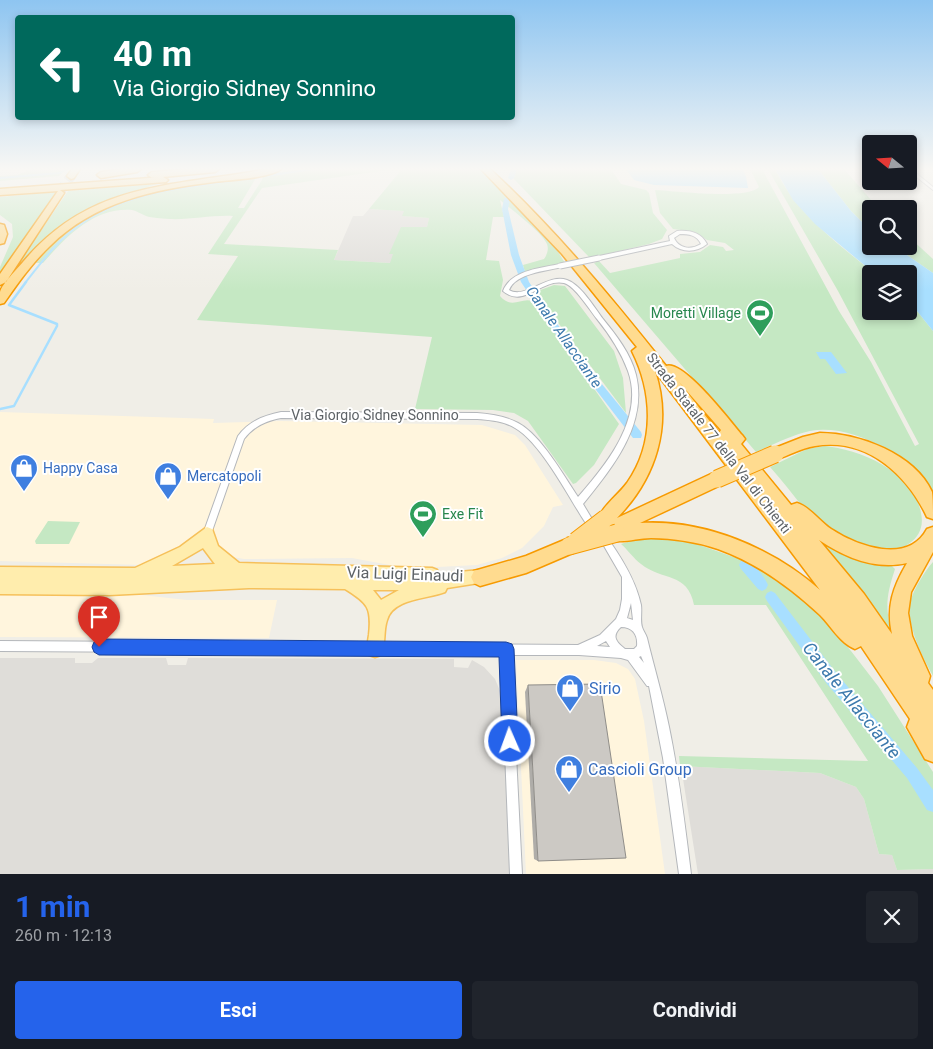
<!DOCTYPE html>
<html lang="it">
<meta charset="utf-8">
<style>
body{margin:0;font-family:Roboto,sans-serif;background:#20242c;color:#f1f3f6;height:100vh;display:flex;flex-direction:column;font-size:19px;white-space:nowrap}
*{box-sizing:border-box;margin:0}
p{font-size:16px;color:#9ea1a6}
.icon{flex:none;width:28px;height:28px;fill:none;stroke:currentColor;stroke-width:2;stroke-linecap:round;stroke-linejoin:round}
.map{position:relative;height:874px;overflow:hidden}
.drawer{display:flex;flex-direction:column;background:#171b24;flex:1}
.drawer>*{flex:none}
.top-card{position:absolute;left:15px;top:15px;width:500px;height:105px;border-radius:5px;box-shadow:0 2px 8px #0003;background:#00695c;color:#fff;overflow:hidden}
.needle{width:32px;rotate:288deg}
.tools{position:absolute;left:862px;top:135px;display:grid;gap:10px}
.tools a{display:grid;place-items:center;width:55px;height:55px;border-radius:5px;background:#171b24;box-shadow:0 2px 8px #0003;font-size:25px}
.pin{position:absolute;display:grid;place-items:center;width:42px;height:42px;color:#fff;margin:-51px -21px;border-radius:50% 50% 50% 0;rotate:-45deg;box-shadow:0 0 5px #0007}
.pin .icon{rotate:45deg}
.me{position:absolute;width:55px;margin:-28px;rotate:358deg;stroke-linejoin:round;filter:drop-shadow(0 0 4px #0008)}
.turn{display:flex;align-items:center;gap:18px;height:105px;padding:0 15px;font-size:22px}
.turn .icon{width:65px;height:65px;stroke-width:2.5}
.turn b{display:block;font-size:35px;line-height:42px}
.round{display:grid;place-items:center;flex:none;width:52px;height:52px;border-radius:5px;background:#20242c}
.summary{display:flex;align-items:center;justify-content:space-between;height:85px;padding:0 15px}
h1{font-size:30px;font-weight:700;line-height:38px;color:#2563eb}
.action{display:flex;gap:10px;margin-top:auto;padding:10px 15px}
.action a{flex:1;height:58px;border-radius:5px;background:#2563eb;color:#fff;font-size:20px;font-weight:700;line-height:58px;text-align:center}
.action a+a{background:#20242c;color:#f1f3f6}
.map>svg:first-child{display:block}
.commercial{fill:#fff5dd}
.industrial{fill:#dfddd9}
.green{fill:#c5e8c3}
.water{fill:#a8dfff}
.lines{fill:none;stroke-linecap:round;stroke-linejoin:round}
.stream-far1{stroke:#a8dfff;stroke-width:2}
.stream{stroke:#a8dfff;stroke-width:2.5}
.canal{fill:#a8dfff;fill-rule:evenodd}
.highway-tunnel{stroke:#cccbc7;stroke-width:10;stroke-dasharray:10 5;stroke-linecap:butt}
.street-casing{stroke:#b4b7bb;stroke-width:2}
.primary-casing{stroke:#f6c05a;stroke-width:3}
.highway-casing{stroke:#f79a00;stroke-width:3}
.street{fill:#fff;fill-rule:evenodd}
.primary{fill:#ffedad;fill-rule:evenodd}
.highway{fill:#ffdb8f;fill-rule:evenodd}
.street-bridge-casing{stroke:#b4b7bb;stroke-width:7;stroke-linecap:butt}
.highway-bridge-casing{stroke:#f79a00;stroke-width:19;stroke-linecap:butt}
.street-bridge{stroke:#fff;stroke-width:5}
.highway-bridge{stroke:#ffdb8f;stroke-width:17}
.wall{fill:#afada9}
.building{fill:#ccc9c4;stroke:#8f8d89}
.route{fill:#2563eb;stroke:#184099}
.labels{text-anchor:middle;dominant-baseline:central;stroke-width:4;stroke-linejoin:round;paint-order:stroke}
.leisure-label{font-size:14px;fill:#27864d;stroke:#fff;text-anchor:end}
.street-label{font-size:14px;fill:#5e6367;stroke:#fff}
.shop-label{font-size:14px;fill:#366cbe;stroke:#fff;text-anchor:start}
.water-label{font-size:15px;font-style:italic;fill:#3d7aad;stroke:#fff}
.near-street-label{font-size:16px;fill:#5e6367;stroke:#fff}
.near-shop-label{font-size:16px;fill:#366cbe;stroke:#fff;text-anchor:start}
.near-water-label{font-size:18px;font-style:italic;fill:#3d7aad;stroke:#fff}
</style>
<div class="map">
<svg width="933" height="874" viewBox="0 0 933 874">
<rect width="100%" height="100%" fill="#f0eee7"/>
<!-- commercial -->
<path class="commercial" d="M0 412 214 419 213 423 280 421 482 425 515 435 525 445 563 505 553 507 544 526 522 548 502 558 477 565 437 567 395 566 352 558 244 559 227 556 216 545 187 548 143 565 0 561Z
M0 592 124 593 187 600H277L269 638 0 637Z
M516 660H594L616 663 628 669 635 679 644 721 665 874H526Z"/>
<!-- industrial -->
<path class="industrial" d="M369 209 405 211 403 216 429 218 427 227 390 254H394L391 263 334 260 353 216H363Z
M0 658H75V663H92L98 658H166L168 665H186L188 658 454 659V667L468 668 472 660 484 667 495 679 503 698 510 874H0Z
M681 766 820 773 856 787 864 799 879 854 892 855 897 870 933 869V874H698Z"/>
<!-- green -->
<path class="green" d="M33 169H66L59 176 0 181V176L17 175Z
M300 169H395L262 188 224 244 338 250 334 260 390 263 393 254H389L401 227H427L429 218 402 216 404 211 369 209 402 169H480C487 175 506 196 512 198L552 242 565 263 525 272 523 265 544 259C547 255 549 249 547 244 541 231 512 210 500 200L504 217H493L486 260 499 261 503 280 500 296C512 310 521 297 532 301L619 424 594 465 576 483 573 484 528 421 514 413 493 410 415 409 432 337 197 320 238 256 208 254 233 216C211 215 190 220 169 219 161 218 152 218 146 216 141 214 137 211 132 210 94 207 66 237 43 263H36C43 256 49 247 56 240 105 190 192 184 257 176L238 208H244L262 180 263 175Z
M516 169H611L621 184 646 190 649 193 653 213 667 230 662 239 649 244 590 258 513 178Z
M750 169H762L839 311 871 362 915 446 919 444 838 291 768 169H775C796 213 837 243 875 274H871V311H909V301L933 331V491C910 457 853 423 810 431 792 435 774 444 756 452L594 263 599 261 610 273 680 258V254L700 252 710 245 723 247 726 251 734 250 725 243 707 240 695 232 673 229 660 213 655 190C674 191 748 200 759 187Z
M818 169H844L879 209H871V231L851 211Z
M157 184 98 204 76 217 16 274V267L68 191Z
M56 192 0 278V267L13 237 12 224 0 215V197Z
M909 237 933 259V273L894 246H909Z
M554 285 565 286 614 351 623 378 626 413 535 292Z
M824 446C860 449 914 472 921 513 927 540 901 553 878 551 872 551 865 547 860 546 851 542 835 540 828 533 807 515 789 488 770 467L807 449Z
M48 521 80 522 69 544H36L35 541Z
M661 537 694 543 759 566 801 598 823 618 851 651 878 686 933 772V869L897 870 892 855 879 854 864 799 856 787 820 773 680 766 679 756 868 761 766 605H694C688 572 662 581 641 564 633 558 628 550 621 544L641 538Z
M819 537 889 563 895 569C886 597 885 606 892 635Z
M933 562V676C922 656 911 634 909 610 909 596 924 572 933 562Z"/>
<!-- water -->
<path class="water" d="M626 169H742L746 176 748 188 654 185 634 180Z
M775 169H818L851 211 871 231V246H894L933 273V331L909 301V274H875L815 224 793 200Z
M816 352H831L847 373 836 374 825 359H820Z"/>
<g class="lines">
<!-- stream-far1 -->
<path class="stream-far1" d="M265 176 313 169
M0 178 59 173 68 169
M25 283C40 264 55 244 74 229 124 190 194 186 255 178"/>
<!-- stream -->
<path class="stream" d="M0 409 14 406 57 326V324L9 305 26 282"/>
<!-- canal -->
<path class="canal" d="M511 169H517L514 178 511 180 508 178Z
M507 197 510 199 508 209 519 255 529 282 579 356 641 432 642 435 641 438H633L573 360 521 282 511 255 502 209 504 199Z
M745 559C754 563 764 576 768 585L766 589 762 591 758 589 741 569 739 565 741 561Z
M771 591 775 593 837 674 917 768 933 790V812L927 810 907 778 827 684 767 601 765 597 767 593Z"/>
<!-- highway-tunnel -->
<path class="highway-tunnel" d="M59 193 71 176"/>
<!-- street casing -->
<g class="street-casing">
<path id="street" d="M909 169H911L933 187V190L909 171Z
M677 231C689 230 701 232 707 244 696 253 682 253 672 244L599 260 596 258 599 256 670 241 669 236ZM680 234C689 234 697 235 701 244 691 250 679 249 674 238Z
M560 264 563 266 562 267C546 271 516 273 509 290 525 300 547 273 567 280 581 285 594 307 603 319 616 335 631 354 636 375 648 425 612 468 583 504L592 519 591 522 588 523 585 522C568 496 541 443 515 428 504 421 490 420 477 419L281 418C266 421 254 426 244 439L211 534 210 537 207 538 204 537 203 534 238 436C249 421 263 416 281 412L477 413C491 414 505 416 518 423 541 435 564 476 578 497 606 465 645 418 628 371 621 352 610 335 597 319 589 309 575 286 564 283 542 278 524 309 503 291 511 270 541 268 560 264Z
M608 542 611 543C624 562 636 582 641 605 642 612 640 621 642 627 643 631 646 634 647 638 654 667 663 697 669 727 679 775 685 825 691 874H679L663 758 649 686H647L628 660 621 658 579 655H511L522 874H510L501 654 0 651V641L578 645 600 635 616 619 620 610 622 599V577L604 546 605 543ZM631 603 633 620 627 618ZM621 627C633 627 638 635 637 646L634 649H625C616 642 611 636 621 627ZM606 641 610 647 597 646ZM641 656 644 663 639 657Z"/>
</g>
<!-- primary casing -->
<g class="primary-casing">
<path id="primary" d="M207 527 212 529 218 546 239 563 432 568 437 570 439 574 480 570 485 572 488 577 485 582 447 588 445 592C428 599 393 598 387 620 383 631 386 644 381 655L375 657 369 655C366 648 368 642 369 635 372 608 368 603 345 589L249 588 109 595 0 594V567L135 568 180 547ZM203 548 215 564 172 566ZM373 590H399L381 600Z"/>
</g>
<!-- highway casing -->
<g class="highway-casing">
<path id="highway" d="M72 169H80L74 178 71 179 67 176Z
M123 169H141L137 172 101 178 97 175 101 172Z
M190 169H219L215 172 152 178 148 175 152 172Z
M267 169H281C270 178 230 180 214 182 155 189 94 202 50 246 32 263 18 283 4 303L0 304C0 300 0 295 0 292 2 284 17 269 23 262 91 181 172 187 267 169Z
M481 169H490C555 229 611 297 666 366 683 359 730 421 742 435L745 439 741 444 791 505 797 503C810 507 819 521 831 529 857 546 908 565 927 529L933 527V552L911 592 908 613 912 636 930 676 928 683 933 690V762L925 759 907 727 910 719 861 646 855 649C840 643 831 626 820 615 790 587 757 563 718 549 697 542 673 538 651 538 640 538 627 542 617 541 611 540 607 533 604 528L606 525 600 523 598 518C604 505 618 495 627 483 655 443 653 393 632 351L637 347 562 254ZM655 371 820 590C773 548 704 519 640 523L723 484 725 479 723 474 717 472 711 474 617 518C656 478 673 425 655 371ZM679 382 721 430 719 433ZM819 540C846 558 875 570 907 563 893 587 886 607 892 634L864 594Z
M163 177 168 180 166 182 60 190 64 193 6 282 0 285V274L58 191 0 195V189Z
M0 224 4 225 7 234 4 243 0 244Z
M820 433C859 433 915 454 932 492 933 499 933 511 933 519L927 517C907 474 866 437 815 446 801 448 788 456 775 460L770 458 767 454 770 450 803 437Z
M569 538 575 540 578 546 575 552 526 573 480 586 474 583 471 577 474 571 526 556Z"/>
</g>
<!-- street -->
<use href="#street" class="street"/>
<!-- primary -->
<use href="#primary" class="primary"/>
<!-- highway -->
<use href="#highway" class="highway"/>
<!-- street-bridge casing -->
<g class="street-bridge-casing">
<path id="street-bridge" d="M560 266 599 258"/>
</g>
<!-- highway-bridge casing -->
<g class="highway-bridge-casing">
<path id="highway-bridge" d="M717 479 775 454
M576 541 606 518
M569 546 617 533"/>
</g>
<!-- street-bridge -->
<use href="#street-bridge" class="street-bridge"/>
<!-- highway-bridge -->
<use href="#highway-bridge" class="highway-bridge"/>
</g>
<!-- wall -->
<path class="wall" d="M528 685 538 861 534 859 525 692Z"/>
<!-- building -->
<path class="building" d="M600 684 626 858 538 861 528 685Z"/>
<!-- sky -->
<linearGradient id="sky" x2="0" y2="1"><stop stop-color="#8ec5f1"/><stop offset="0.58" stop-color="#f8f7f4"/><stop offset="1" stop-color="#f8f7f4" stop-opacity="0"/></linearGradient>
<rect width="933" height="291" fill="url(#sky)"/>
<!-- route -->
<path class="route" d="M99 639 506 642 512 644 514 649 518 741 516 747 510 749 504 747 502 741 499 657 99 655 94 652 92 647 94 642Z"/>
<!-- icons -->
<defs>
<g id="stadium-pin" transform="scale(1.4375)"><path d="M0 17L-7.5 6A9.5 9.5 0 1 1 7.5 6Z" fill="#2e9e5b" stroke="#fff"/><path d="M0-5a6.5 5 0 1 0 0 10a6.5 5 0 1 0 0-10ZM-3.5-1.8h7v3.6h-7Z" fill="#fff"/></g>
<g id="shop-pin" transform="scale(1.4375)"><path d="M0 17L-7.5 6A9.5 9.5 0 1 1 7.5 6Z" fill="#3f7fe0" stroke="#fff"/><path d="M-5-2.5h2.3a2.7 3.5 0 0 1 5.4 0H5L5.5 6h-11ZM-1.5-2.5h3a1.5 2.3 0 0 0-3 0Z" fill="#fff"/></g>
</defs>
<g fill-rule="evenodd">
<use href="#stadium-pin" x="760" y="313"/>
<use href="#shop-pin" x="24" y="468"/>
<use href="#shop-pin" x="168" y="476"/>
<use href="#stadium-pin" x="423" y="514"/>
<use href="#shop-pin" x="570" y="688"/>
<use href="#shop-pin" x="569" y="769"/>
</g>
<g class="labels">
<!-- leisure labels -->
<g class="leisure-label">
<text x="741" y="313">Moretti Village</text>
<text x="442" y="514" text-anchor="start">Exe Fit</text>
</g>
<!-- street labels -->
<g class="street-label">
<text x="375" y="415">Via Giorgio Sidney Sonnino</text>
<text transform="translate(719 443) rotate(52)">Strada Statale 77 della Val di Chienti</text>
</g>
<!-- shop labels -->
<g class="shop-label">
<text x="43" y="468">Happy Casa</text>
<text x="187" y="476">Mercatopoli</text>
</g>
<!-- water labels -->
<g class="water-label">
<text transform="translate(564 337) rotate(55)">Canale Allacciante</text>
</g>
<!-- near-street labels -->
<g class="near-street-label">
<text transform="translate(405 574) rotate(2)">Via Luigi Einaudi</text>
</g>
<!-- near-shop labels -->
<g class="near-shop-label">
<text x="589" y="688">Sirio</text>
<text x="588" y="769">Cascioli Group</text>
</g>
<!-- near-water labels -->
<g class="near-water-label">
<text transform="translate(852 700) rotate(51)">Canale Allacciante</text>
</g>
</g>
</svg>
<div class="tools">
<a><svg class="needle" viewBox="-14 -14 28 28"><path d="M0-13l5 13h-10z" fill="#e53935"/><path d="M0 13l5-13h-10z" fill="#9ea1a6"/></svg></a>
<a><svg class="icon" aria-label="search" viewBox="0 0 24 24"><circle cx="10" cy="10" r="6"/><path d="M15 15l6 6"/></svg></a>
<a><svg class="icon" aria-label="layers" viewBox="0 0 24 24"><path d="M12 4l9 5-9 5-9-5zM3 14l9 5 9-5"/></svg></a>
</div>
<div class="pin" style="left:99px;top:647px;background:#d93025"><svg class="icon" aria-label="arrive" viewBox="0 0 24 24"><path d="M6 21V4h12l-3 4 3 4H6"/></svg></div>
<svg class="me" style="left:510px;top:741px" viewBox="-20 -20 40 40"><circle r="17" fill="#2563eb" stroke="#fff" stroke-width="3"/><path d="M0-11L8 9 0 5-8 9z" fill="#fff"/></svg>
<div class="top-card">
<div class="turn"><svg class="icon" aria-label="left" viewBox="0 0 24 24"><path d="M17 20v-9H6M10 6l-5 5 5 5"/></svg><div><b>40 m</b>Via Giorgio Sidney Sonnino</div></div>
</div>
</div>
<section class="drawer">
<div class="summary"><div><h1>1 min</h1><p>260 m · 12:13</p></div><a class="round"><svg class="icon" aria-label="close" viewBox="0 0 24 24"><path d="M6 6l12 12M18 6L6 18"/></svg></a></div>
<div class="action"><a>Esci</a><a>Condividi</a></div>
</section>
